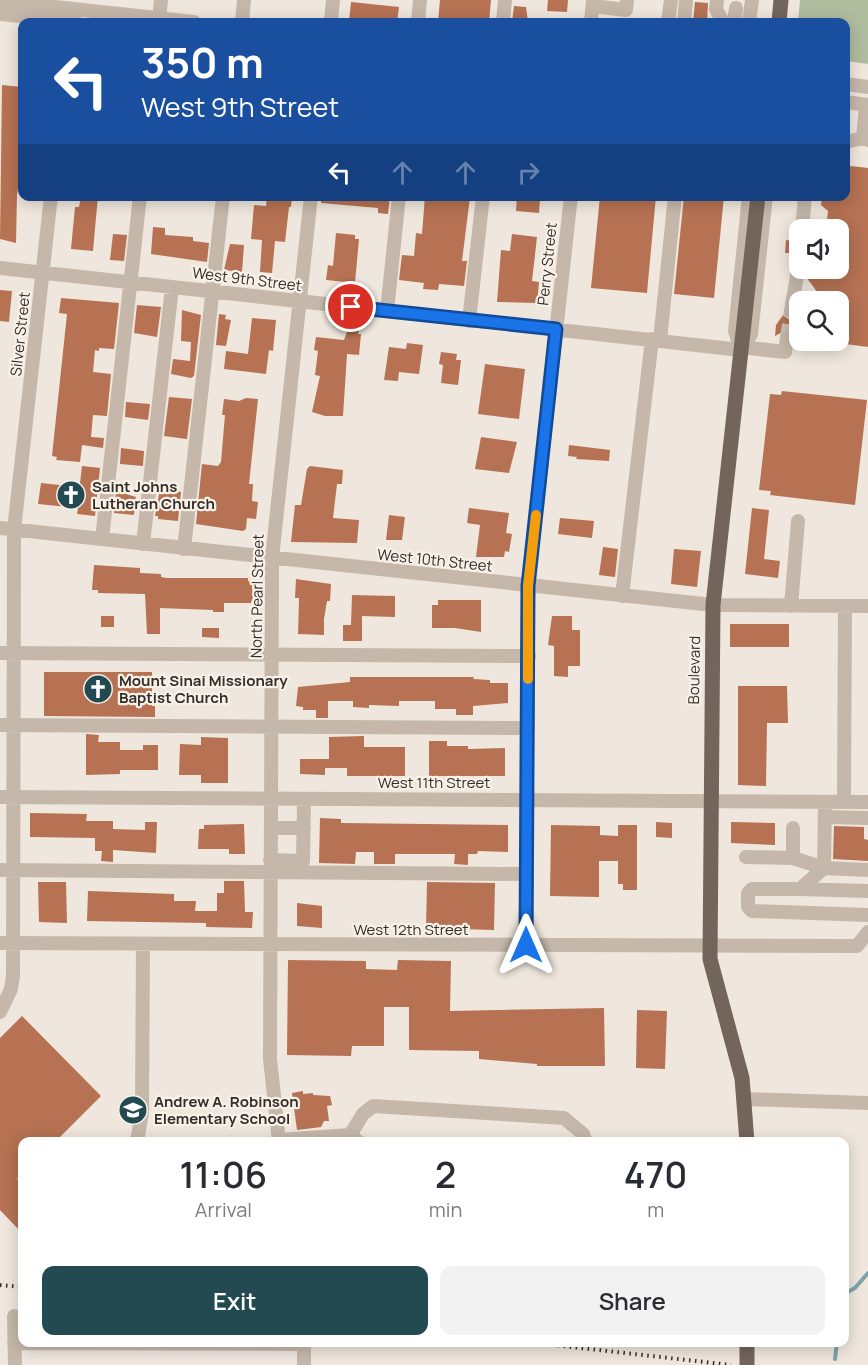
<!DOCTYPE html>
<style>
body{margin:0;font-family:Manrope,sans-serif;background:#f2f2f3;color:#2b2b33;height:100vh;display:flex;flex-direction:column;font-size:22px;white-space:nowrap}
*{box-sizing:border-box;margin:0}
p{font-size:20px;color:#7c7c81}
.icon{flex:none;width:33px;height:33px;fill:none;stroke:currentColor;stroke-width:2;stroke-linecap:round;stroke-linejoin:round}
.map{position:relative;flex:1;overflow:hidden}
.sheet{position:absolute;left:18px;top:1137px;width:831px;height:210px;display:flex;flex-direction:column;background:#fff;border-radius:12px;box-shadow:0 3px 15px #0003}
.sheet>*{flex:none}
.guide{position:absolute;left:18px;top:18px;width:832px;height:183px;border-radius:12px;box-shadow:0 3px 15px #0003;background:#1a4fa0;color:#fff;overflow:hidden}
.controls{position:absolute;left:789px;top:219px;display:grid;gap:12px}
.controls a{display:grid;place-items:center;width:60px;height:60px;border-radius:12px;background:#fff;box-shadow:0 3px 15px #0003;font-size:30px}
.pin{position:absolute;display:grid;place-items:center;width:51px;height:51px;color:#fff;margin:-26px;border:3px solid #fff;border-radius:50%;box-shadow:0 2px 6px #0007}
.me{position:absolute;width:66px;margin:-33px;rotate:0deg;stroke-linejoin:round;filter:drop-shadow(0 0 4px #0008)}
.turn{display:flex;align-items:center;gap:21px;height:126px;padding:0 24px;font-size:27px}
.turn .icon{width:78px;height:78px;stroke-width:2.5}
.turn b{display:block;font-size:42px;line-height:51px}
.lanes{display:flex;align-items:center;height:57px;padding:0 24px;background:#0003;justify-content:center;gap:30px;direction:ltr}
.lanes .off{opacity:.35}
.eta{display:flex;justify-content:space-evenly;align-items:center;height:102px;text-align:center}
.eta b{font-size:36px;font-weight:600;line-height:42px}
.cta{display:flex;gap:12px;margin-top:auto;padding:12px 24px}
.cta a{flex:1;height:69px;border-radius:12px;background:#234a50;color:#fff;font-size:24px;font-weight:600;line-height:69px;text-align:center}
.cta a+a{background:#f2f2f3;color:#2b2b33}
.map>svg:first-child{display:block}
.green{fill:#b0bc9e}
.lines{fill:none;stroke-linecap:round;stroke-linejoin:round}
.stream{stroke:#7fa3a8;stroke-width:4}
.building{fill:#b67253}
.minor-tunnel{stroke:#cac2b9;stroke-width:14;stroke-dasharray:14 7;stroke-linecap:butt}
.minor{stroke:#c5b8aa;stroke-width:14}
.major{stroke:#74655c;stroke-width:15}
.rail{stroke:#342d29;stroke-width:4;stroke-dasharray:1.5 4.5;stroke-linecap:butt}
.route-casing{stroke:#114b97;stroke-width:15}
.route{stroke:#1a73e8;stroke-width:10}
.slow{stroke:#f59e0b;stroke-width:10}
.labels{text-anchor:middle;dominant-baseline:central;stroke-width:4.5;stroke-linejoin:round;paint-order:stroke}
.street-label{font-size:15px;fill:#342d29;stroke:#f7f1e8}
.poi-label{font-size:15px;font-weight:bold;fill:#342d29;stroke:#f7f1e8;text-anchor:start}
</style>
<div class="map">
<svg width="868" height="1365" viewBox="0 0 868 1365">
<rect width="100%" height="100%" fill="#efe7dd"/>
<!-- green -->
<path class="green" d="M800 0H868V64L846 61V22H798Z"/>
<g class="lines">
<!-- stream -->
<path class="stream" d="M844 1294 855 1288 868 1273
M835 1359 837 1342"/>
</g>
<!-- building -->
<path class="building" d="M440 0H491L489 22H438Z
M548 0H568L567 12 547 11Z
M351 2 399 7 397 22H349Z
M695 2 708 3 707 22H693Z
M514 6 526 7 528 22H512Z
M2 85 22 87V175H20L17 195 16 243 0 239Z
M851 166 868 168V347L838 343V302H808L818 293 806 277 807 268H838V230H826L828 211 821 205 822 196H846V170Z
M81 196H98L93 251 71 249 75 207H79Z
M267 196H292L291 207H289L285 242 275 241 272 273 260 272 262 240 251 239 254 205 266 206Z
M321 196H390L388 214 378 213V208L321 203Z
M425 196 470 197 462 261H467L464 286 439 284 438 290 423 289 424 283 399 280 402 255 414 256 416 233 422 234Z
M517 196 540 198 539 213 516 211Z
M600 196H656L647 293 591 288Z
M684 196H724L714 298 674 294Z
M153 227 165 228V235L193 237V241L209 243 207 262 151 254Z
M336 233 355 235V239H359L355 283 326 280 328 265 333 266Z
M113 234 127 235 124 261 110 260Z
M512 234 537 237 532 281 539 282 537 303 497 302 501 250 510 251Z
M786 240 800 242V261L792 264 789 269V253H785Z
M230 244 244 245 242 272 224 270Z
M0 290 12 291 9 322 0 321Z
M61 298 119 303 114 349 99 348V351L95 350 93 372 111 374 107 416 93 415 91 437 104 438 103 448 82 445 80 462 56 460 57 457 52 456 67 314 59 313Z
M137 305 161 307 157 337 134 333Z
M182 310 201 315 194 376 191 378 171 374 173 359 190 361 191 342 181 341Z
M219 314 226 315 225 319 231 320 226 346 216 345Z
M800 314V339L788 329 775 336 776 325 783 315 790 320Z
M252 318 276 320 273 351 269 350 266 374 224 369 226 351 248 354Z
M348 329 359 330 358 334H361L359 355 347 354 343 416H325L312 412 320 376 315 375 318 351 314 350 316 337 344 340Z
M407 343 423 345 419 374 399 372 398 381 384 380 389 347 406 349Z
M441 352 457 354 456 360H461L458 385 441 383 443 365 439 364Z
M485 364 525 369 519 419 478 414Z
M782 391 867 400 855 505 770 495 771 491 759 490 770 394 781 395Z
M169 397 192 399 187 439 164 436Z
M246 398 258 399 249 484H253L252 501 258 502 256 519 247 518 246 529 243 531 196 524 202 464 218 466 221 462 225 415H222L224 399 239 401Z
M126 402 150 404 148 420 125 417Z
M481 437 517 442 509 473 475 469Z
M569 445 610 450 609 461 576 459 577 457 568 456Z
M121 448 144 451 143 466 120 464Z
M82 466 100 468 95 516 77 514 78 508 38 504 41 483 69 486V482L80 483Z
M310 466 343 470 342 484H337L333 518 359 520 357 543 291 542 295 505H301L307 469Z
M160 489 181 492 178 521 158 519V516H155Z
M116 491 136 497 134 515 114 513Z
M469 508 509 513 506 533 512 534 509 552 505 551 504 557H476L480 525 467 523Z
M752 508 769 510 764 559 780 561 778 578 745 574Z
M389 515 405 517 402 540H386Z
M560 518 594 521 592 538 558 534Z
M603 547 618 549 615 577 599 575Z
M674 549 701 551 697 587 671 584Z
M94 565 140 568V573L161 574V577L167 578H248V581L252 582 253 597 251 603H224V612H213V610L160 608V634H147L145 594 98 593V590H92Z
M296 579 331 584 330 601H327L324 619V635L298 634 299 598H295Z
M352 595 395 596V617L362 616V641H343V625H351Z
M438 600H481V632L455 628H432V605H438Z
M101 616H114V627H101Z
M552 616H572V630H580V666H568V677L554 676V646L548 645Z
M730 624H789V647H730Z
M202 628H219V638L202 637Z
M44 672H152V706H155V717L44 716Z
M350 677H474L473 679 490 680V683H508V703L473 706V715H456V709H435V701H399V706L369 705V708L353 707V701H328V718H316V710H303V707L296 706 298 687 350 682Z
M738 686H787L788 723H767L766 786 738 785Z
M86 734 99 735 98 742H120V750H143V745H158V770H120V774L86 775Z
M364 736V747H405V776H347V768H325V775L300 774V759H329V737Z
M201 737 228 738V783H201V775H179L180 744 201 745Z
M429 741H447V746H468V749L505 748V776H429Z
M30 813 87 814 86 821H113V829L145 830V822H157L156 853 113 850V862L101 861 102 851H95V838L30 837Z
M320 818 341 819V823L508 825V852L478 851 477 854H468V865L454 864 455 854H395V864H374V852H356L355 864 319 863Z
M656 822 672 823V838L656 837Z
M731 822 775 823V845L731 843Z
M244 824 245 854H229V849H198L199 829H204V825Z
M551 825 600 826V835L618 836V825H637V890H623V884H618V861H599V897L550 896Z
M834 826 864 827V839L868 840V861L833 859Z
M224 881H244L245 912H253L252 928 206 927V923L87 921 88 891 174 894V901H196L195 911H217V893H224Z
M38 882H66L67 923 39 922Z
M427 882 495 883 494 930 426 928Z
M297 903 322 906V928L297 926Z
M288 960 366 961V969L397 970 398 960 451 961 450 1011 604 1008 605 1066H537V1064L479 1059V1051L409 1050V1007H384V1046H352L351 1056 287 1055Z
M637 1010 667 1011 665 1069 636 1068Z
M22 1016 101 1096 55 1142H22V1173L17 1179 22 1184V1233L0 1210V1038Z
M303 1091V1094L313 1093V1095L330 1096 332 1105 327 1106 329 1121H324L321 1127 297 1130 292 1093Z"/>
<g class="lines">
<!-- minor-tunnel -->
<path class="minor-tunnel" d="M798 270 800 254
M787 338 791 311"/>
<!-- minor -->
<path class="minor" d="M717 0 716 9 723 22
M0 1 194 22
M593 6 626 10 627 0
M0 14 76 22
M159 19 161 0
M242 22 244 0
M331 22 333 0
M418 22 420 0
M503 22 505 0
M591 22 593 0
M668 22 671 0
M684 22 686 0
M734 22 736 8
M749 22 752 0
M846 84 868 87
M846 102 868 105
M866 105 863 138 868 140
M846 142 863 138
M802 230 805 196
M0 268 741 350
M387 311 399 196
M791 311 798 270
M469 321 483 196
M660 340 675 196
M741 347 785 352 787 338
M741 350 751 334 766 196
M741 350 735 331 749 196
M0 528 713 605 868 606
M102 539 140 196
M143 544 172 287
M184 549 223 196
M622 596 652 339
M791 606 798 521
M0 653 529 656
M0 725 528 728
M0 797 868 802
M825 802 824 868 868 870
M844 802 845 606
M825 817 868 818
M271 828H304
M746 857 793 858V828
M793 858 824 868
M270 860 303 861 304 799
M824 868 800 889H752L748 893V907L752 911 868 915
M0 870 526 874
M800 889 868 891
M0 943 857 946 868 932
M526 945 528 586 571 196
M0 1012 11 989 13 976 14 530 51 196
M744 1099 868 1103
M350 1135 363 1114 373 1106 564 1118 583 1134 586 1142
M279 1140 350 1135 359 1142
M137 1142 142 1112 143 944
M279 1142 270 1059 272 558 311 196
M14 1316 15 1365
M304 1342V1365
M14 1343 304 1344"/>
<!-- major -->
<path class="major" d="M779 22 781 0
M747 1142 742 1078 710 959 713 605 758 196
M747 1342V1365"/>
<!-- rail -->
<path class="rail" d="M0 1285 22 1287
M528 1342 731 1365"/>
</g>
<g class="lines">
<!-- route casing -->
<g class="route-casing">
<path id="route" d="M351 307 556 329 528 586 526 945"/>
</g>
<!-- route -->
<use href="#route" class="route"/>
<!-- slow -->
<path class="slow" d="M528 679V586L536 515"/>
</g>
<!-- icons -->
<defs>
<g id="church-disc" transform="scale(1.5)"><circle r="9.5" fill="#234a50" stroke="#f7f1e8"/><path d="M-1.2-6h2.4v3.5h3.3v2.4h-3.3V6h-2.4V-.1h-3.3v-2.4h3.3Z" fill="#fff"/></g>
<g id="school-disc" transform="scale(1.5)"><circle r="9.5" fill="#234a50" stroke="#f7f1e8"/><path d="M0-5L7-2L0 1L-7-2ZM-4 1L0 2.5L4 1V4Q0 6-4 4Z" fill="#fff"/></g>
</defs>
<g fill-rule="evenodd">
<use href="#church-disc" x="71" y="495"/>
<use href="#church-disc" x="98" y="689"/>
<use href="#school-disc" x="133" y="1110"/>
</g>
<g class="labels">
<!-- street labels -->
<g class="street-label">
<text transform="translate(547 264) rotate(-84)">Perry Street</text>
<text transform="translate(247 279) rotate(7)">West 9th Street</text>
<text transform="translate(20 334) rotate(-84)">Silver Street</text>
<text transform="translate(435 560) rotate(6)">West 10th Street</text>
<text transform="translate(257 596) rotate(-89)">North Pearl Street</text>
<text transform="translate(694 670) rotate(-89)">Boulevard</text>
<text x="434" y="782">West 11th Street</text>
<text x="411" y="929">West 12th Street</text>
</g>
<!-- poi labels -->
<g class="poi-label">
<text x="92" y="486">Saint Johns<tspan x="92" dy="17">Lutheran Church</tspan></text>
<text x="119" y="680">Mount Sinai Missionary<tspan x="119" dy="17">Baptist Church</tspan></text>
<text x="154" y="1101">Andrew A. Robinson<tspan x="154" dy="17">Elementary School</tspan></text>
</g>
</g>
</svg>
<div class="controls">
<a><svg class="icon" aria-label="sound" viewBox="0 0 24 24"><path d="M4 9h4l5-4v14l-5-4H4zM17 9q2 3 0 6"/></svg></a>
<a><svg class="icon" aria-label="search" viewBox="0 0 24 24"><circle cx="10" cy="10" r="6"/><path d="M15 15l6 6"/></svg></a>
</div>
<div class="pin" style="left:351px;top:307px;background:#d93025"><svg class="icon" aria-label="arrive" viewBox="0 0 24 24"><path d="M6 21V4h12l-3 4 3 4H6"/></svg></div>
<svg class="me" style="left:526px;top:945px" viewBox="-20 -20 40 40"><path d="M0-17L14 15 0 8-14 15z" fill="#1a73e8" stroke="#fff" stroke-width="4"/></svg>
<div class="guide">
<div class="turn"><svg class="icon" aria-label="left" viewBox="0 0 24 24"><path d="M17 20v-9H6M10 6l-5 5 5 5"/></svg><div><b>350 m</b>West 9th Street</div></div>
<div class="lanes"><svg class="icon" aria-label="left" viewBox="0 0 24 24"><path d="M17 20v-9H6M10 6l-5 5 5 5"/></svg><svg class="icon off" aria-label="ahead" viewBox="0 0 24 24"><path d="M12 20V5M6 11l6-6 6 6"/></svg><svg class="icon off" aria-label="ahead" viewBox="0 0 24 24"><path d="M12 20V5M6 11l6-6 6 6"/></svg><svg class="icon off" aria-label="right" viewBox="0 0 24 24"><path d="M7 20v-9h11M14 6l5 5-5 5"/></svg></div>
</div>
<section class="sheet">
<div class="eta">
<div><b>11:06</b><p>Arrival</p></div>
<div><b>2</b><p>min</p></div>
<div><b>470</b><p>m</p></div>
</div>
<div class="cta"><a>Exit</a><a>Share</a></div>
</section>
</div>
